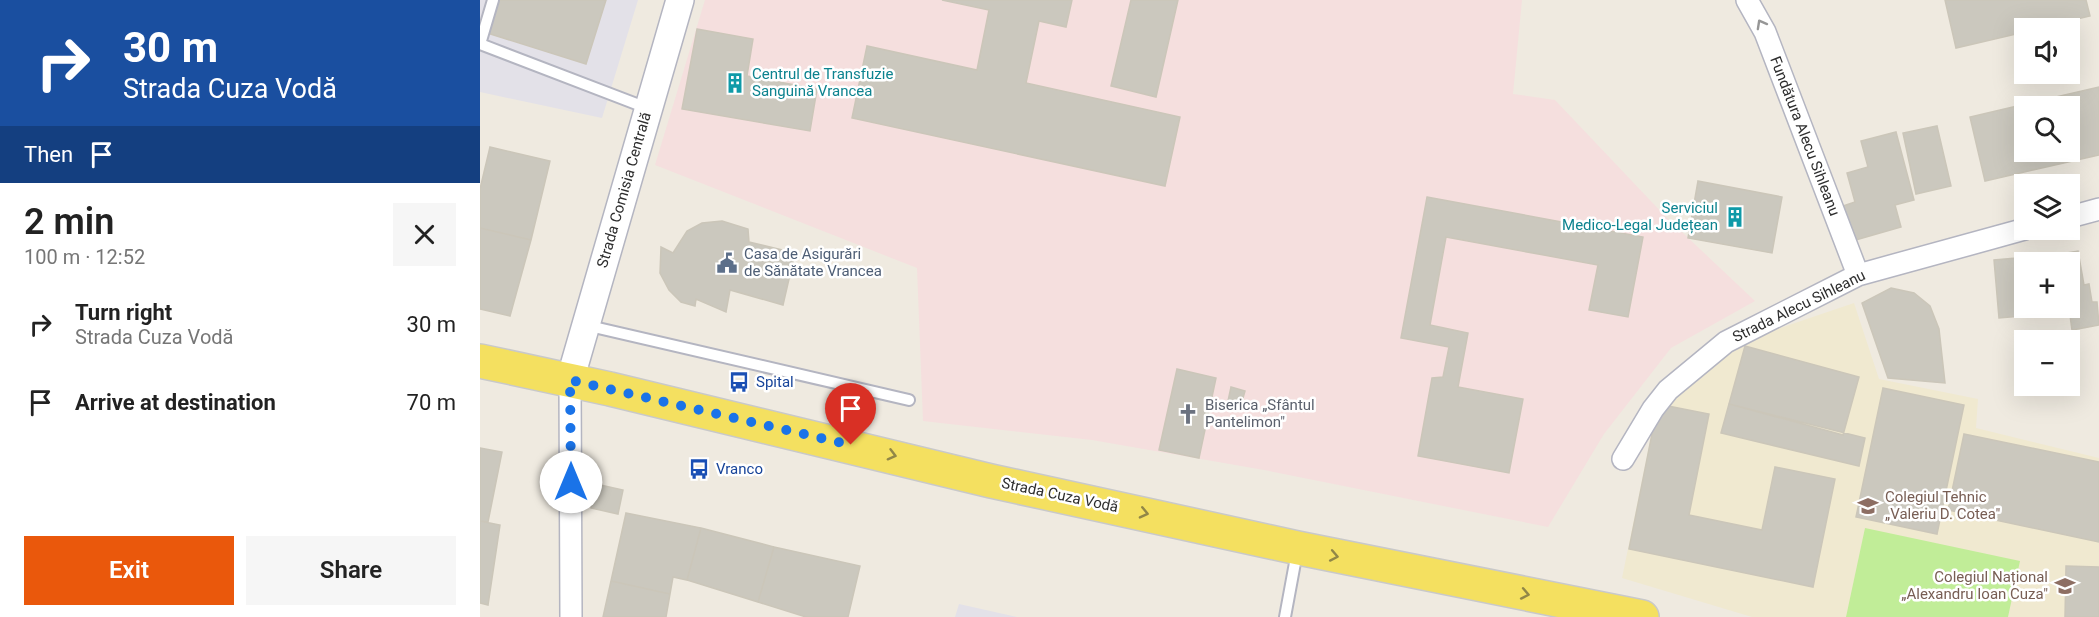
<!DOCTYPE html>
<meta charset="utf-8">
<style>
body{margin:0;font-family:Roboto,sans-serif;background:#f6f6f6;color:#222;height:100vh;display:flex;flex-direction:column;font-size:22px;white-space:nowrap}
*{box-sizing:border-box;margin:0}
p{font-size:20px;color:#767676}
.icon{flex:none;width:33px;height:33px;fill:none;stroke:currentColor;stroke-width:2;stroke-linecap:round;stroke-linejoin:round}
.map{position:relative;flex:1;overflow:hidden}
.sheet{display:flex;flex-direction:column;background:#fff;width:480px}
.sheet>*{flex:none}
.hud{background:#1a4fa0;color:#fff;overflow:hidden}
.tools{position:absolute;left:1534px;top:18px;display:grid;gap:12px}
.tools a{display:grid;place-items:center;width:66px;height:66px;border-radius:0px;background:#fff;box-shadow:0 6px 24px #0002;font-size:30px}
.pin{position:absolute;display:grid;place-items:center;width:51px;height:51px;color:#fff;margin:-62px -26px;border-radius:50% 50% 50% 0;rotate:-45deg;box-shadow:0 0 6px #0007}
.pin .icon{rotate:45deg}
.me{position:absolute;width:66px;margin:-33px;rotate:0deg;stroke-linejoin:round;filter:drop-shadow(0 0 4px #0008)}
.turn{display:flex;align-items:center;gap:21px;height:126px;padding:0 24px;font-size:27px}
.turn .icon{width:78px;height:78px;stroke-width:2.5}
.turn b{display:block;font-size:42px;line-height:51px}
.then{display:flex;align-items:center;height:57px;padding:0 24px;background:#0003;gap:12px;font-size:22px}
.round{display:grid;place-items:center;flex:none;width:63px;height:63px;border-radius:0px;background:#f6f6f6}
.head{display:flex;align-items:center;justify-content:space-between;height:102px;padding:0 24px}
h1{font-size:36px;font-weight:600;line-height:45px}
.action{display:flex;gap:12px;margin-top:auto;padding:12px 24px}
.action a{flex:1;height:69px;border-radius:0px;background:#ea580c;color:#fff;font-size:24px;font-weight:600;line-height:69px;text-align:center}
.action a+a{background:#f6f6f6;color:#222}
ul{padding:0;list-style:none}
li{display:flex;align-items:center;gap:18px;height:78px;padding:0 24px}
li div{flex:1}
li b{display:block;font-size:22px}
li em{font-style:normal}
main{display:flex;flex:1;min-height:0}
.map>svg:first-child{display:block}
.industrial{fill:#e3e1e8}
.education{fill:#f0e9d0}
.medical{fill:#f5dfde}
.pitch{fill:#c1ed98}
.building{fill:#cbc8be;stroke:#cbc6b9;stroke-width:1.5;fill-rule:evenodd}
.lines{fill:none;stroke-linecap:round;stroke-linejoin:round}
.service-casing{stroke:#b4b5c1;stroke-width:14}
.minor-casing{stroke:#b4b5c1;stroke-width:24}
.tertiary-casing{stroke:#b4b5c1;stroke-width:30}
.primary-casing{stroke:#c9c9c9;stroke-width:36}
.service{stroke:#fff;stroke-width:10}
.minor{stroke:#fff;stroke-width:21}
.tertiary{stroke:#fff;stroke-width:27}
.primary{stroke:#f4e060;stroke-width:33}
.oneway{stroke:#969696}
.oneway2{stroke:#918747}
.route{stroke:#1a73e8;stroke-width:10;stroke-dasharray:0 18}
.labels{text-anchor:middle;dominant-baseline:central;stroke-width:5;stroke-linejoin:round;paint-order:stroke}
.culture-label{font-size:15px;fill:#0d838f;stroke:#fff;text-anchor:start}
.street-label{font-size:15px;fill:#2e2e2e;stroke:#fff}
.service-label{font-size:15px;fill:#4e5e75;stroke:#fff;text-anchor:start}
.transit-label{font-size:15px;fill:#164399;stroke:#fff;text-anchor:start}
.worship-label{font-size:15px;fill:#5b616d;stroke:#fff;text-anchor:start}
.education-label{font-size:15px;fill:#785e54;stroke:#fff;text-anchor:start}
</style>
<main>
<section class="sheet">
<div class="hud">
<div class="turn"><svg class="icon" aria-label="right" viewBox="0 0 24 24"><path d="M7 20v-9h11M14 6l5 5-5 5"/></svg><div><b>30 m</b>Strada Cuza Vodă</div></div>
<div class="then">Then<svg class="icon" aria-label="arrive" viewBox="0 0 24 24"><path d="M6 21V4h12l-3 4 3 4H6"/></svg></div>
</div>
<div class="head"><div><h1>2 min</h1><p>100 m · 12:52</p></div><a class="round"><svg class="icon" aria-label="close" viewBox="0 0 24 24"><path d="M6 6l12 12M18 6L6 18"/></svg></a></div>
<ul>
<li><svg class="icon" aria-label="right" viewBox="0 0 24 24"><path d="M7 20v-9h11M14 6l5 5-5 5"/></svg><div><b>Turn right</b><p>Strada Cuza Vodă</p></div><em>30 m</em></li>
<li><svg class="icon" aria-label="arrive" viewBox="0 0 24 24"><path d="M6 21V4h12l-3 4 3 4H6"/></svg><div><b>Arrive at destination</b></div><em>70 m</em></li>
</ul>
<div class="action"><a>Exit</a><a>Share</a></div>
</section>
<div class="map">
<svg width="1619" height="617" viewBox="0 0 1619 617">
<rect width="100%" height="100%" fill="#efeae0"/>
<!-- industrial -->
<path class="industrial" d="M0 0H158L122 118 0 92Z
M479 604 537 617H475Z"/>
<!-- education -->
<path class="education" d="M1374 303 1399 379 1498 399 1496 428 1619 458V617H1272L1142 578 1178 403 1253 344Z"/>
<!-- medical -->
<path class="medical" d="M225 0H1042L1033 94 1075 100 1186 217 1275 301 1191 348 1124 434 1068 527 784 470 612 440 443 421 437 268 175 165Z"/>
<!-- pitch -->
<path class="pitch" d="M1385 528 1540 561 1528 617H1366Z"/>
<!-- building -->
<path class="building" d="M14 0H126L106 64 4 32Z
M462 0H592L586 27 559 21 546 83 700 117 685 186 372 118 387 46 497 70 509 10Z
M651 0H698L676 97 631 86Z
M1465 0H1606L1610 16 1558 28H1545V32L1476 48Z
M217 29 273 39 267 76 337 89 330 131 202 109Z
M1619 87V155L1505 181 1490 117ZM1545 106H1590V152H1545Z
M1457 126 1471 186 1436 194 1423 133Z
M1416 132 1434 200 1415 205 1421 227 1372 241 1363 206 1375 202 1367 173 1388 167 1381 141Z
M10 147 70 161 51 240 0 228V189Z
M1218 181 1302 197 1292 253 1208 238Z
M947 197 1163 237 1148 317 1109 310 1118 265 966 237 950 325 988 333 978 387 1043 399 1029 473 938 456 952 378 963 377 969 347 921 338Z
M242 221 268 229 269 242 315 253 303 305 250 290 246 312 216 299 215 306 201 302 189 290 180 273 181 247 193 253 207 231 222 223Z
M0 228 51 240 30 316 0 309Z
M1598 251 1604 285 1609 284 1612 302H1617L1619 325 1592 330 1589 308 1590 262H1581L1580 254Z
M1559 256 1560 262H1545V308H1564L1565 314 1519 318 1514 260Z
M1411 288 1434 293 1450 306 1459 329 1465 383 1408 378 1382 303Z
M1265 346 1379 377 1363 435 1249 404Z
M697 369 736 378 719 458 679 450Z
M751 387 765 391 761 405 748 401Z
M1403 388 1484 405 1457 534 1376 517Z
M1178 404 1229 414 1209 515 1282 530 1295 467 1355 479 1333 587 1149 549Z
M1249 404 1385 438 1379 466 1241 433Z
M1484 434 1619 462V542L1468 510Z
M0 448 22 452 8 522 0 521Z
M116 484 143 490 138 514 111 508Z
M146 513 221 528 207 580 193 577 190 594 131 581Z
M0 521 20 525 8 605 0 603Z
M221 528 294 547 278 602 207 580Z
M294 547 380 566 368 617H326L278 602Z
M1586 566 1619 567V617H1585Z
M131 581 190 594 186 617H123Z"/>
<g class="lines">
<!-- service casing -->
<g class="service-casing">
<path id="service" d="M13 0 0 44 167 108
M105 325 429 400
M805 617 817 552"/>
</g>
<!-- minor casing -->
<g class="minor-casing">
<path id="minor" d="M1267 0 1285 32 1378 275
M1590 217 1619 209
M90 380 91 617
M1143 459 1173 409 1188 390 1246 342 1378 275 1545 229"/>
</g>
<!-- tertiary casing -->
<g class="tertiary-casing">
<path id="tertiary" d="M90 380 200 0"/>
</g>
<!-- primary casing -->
<g class="primary-casing">
<path id="primary" d="M0 361 130 389 511 481 818 548 1162 617"/>
</g>
<!-- service -->
<use href="#service" class="service"/>
<!-- minor -->
<use href="#minor" class="minor"/>
<!-- tertiary -->
<use href="#tertiary" class="tertiary"/>
<!-- primary -->
<use href="#primary" class="primary"/>
</g>
<!-- one-way arrows -->
<defs><path id="oneway-chevron" d="M-2-3.5L2.5 0L-2 3.5" fill="none" stroke-width="1.6" stroke-linecap="round" stroke-linejoin="round" transform="scale(1.5)"/></defs>
<use class="oneway" href="#oneway-chevron" transform="translate(1281 24) rotate(-119)"/>
<g class="oneway2">
<use href="#oneway-chevron" transform="translate(412 455) rotate(15)"/>
<use href="#oneway-chevron" transform="translate(664 513) rotate(13)"/>
<use href="#oneway-chevron" transform="translate(854 556) rotate(11)"/>
<use href="#oneway-chevron" transform="translate(1045 594) rotate(11)"/>
</g>
<g class="lines">
<!-- route -->
<path class="route" d="M91 482 90 380 371 445"/>
</g>
<!-- icons -->
<defs>
<g id="building-bare" transform="scale(1.62)"><path d="M-4-6H4V6H1V3H-1V6H-4ZM-2.5-4.3h1.7v1.8h-1.7ZM.8-4.3h1.7v1.8H.8ZM-2.5-1h1.7V.8h-1.7ZM.8-1h1.7V.8H.8Z" fill="#0f9aa8" stroke="#fff" stroke-width="2.5" paint-order="stroke"/></g>
<g id="civic-bare" transform="scale(1.62)"><path d="M-.6-6.5H3V-4.5H.6V-3L4-1V1h2V6H-6V1h2V-1L-.6-3ZM-1.2 2.5V6h2.4V2.5Z" fill="#5c6f8a" stroke="#fff" stroke-width="2.5" paint-order="stroke"/></g>
<g id="bus-bare" transform="scale(1.62)"><path d="M-5-6H5V4H4V6H2V4H-2V6H-4V4H-5ZM-3.5-4V0h7V-4ZM-3.5 1.2v1.5H-2V1.2ZM2 1.2v1.5H3.5V1.2Z" fill="#1a4fb4" stroke="#fff" stroke-width="2.5" paint-order="stroke"/></g>
<g id="church-bare" transform="scale(1.62)"><path d="M-1.2-6h2.4v3.5h3.3v2.4h-3.3V6h-2.4V-.1h-3.3v-2.4h3.3Z" fill="#6b7280" stroke="#fff" stroke-width="2.5" paint-order="stroke"/></g>
<g id="school-bare" transform="scale(1.62)"><path d="M0-5L7-2L0 1L-7-2ZM-4 1L0 2.5L4 1V4Q0 6-4 4Z" fill="#8d6e63" stroke="#fff" stroke-width="2.5" paint-order="stroke"/></g>
<g id="university-bare" transform="scale(1.62)"><path d="M0-5L7-2L0 1L-7-2ZM-4 1L0 2.5L4 1V4Q0 6-4 4Z" fill="#8d6e63" stroke="#fff" stroke-width="2.5" paint-order="stroke"/></g>
</defs>
<g fill-rule="evenodd">
<use href="#building-bare" x="255" y="83"/>
<use href="#building-bare" x="1255" y="217"/>
<use href="#civic-bare" x="247" y="263"/>
<use href="#bus-bare" x="259" y="382"/>
<use href="#church-bare" x="708" y="414"/>
<use href="#bus-bare" x="219" y="469"/>
<use href="#school-bare" x="1388" y="506"/>
<use href="#university-bare" x="1585" y="586"/>
</g>
<g class="labels">
<!-- culture labels -->
<g class="culture-label">
<text x="272" y="74">Centrul de Transfuzie<tspan x="272" dy="17">Sanguină Vrancea</tspan></text>
<text x="1238" y="208" text-anchor="end">Serviciul<tspan x="1238" dy="17">Medico-Legal Județean</tspan></text>
</g>
<!-- street labels -->
<g class="street-label">
<text transform="translate(1325 136) rotate(69)">Fundătura Alecu Sihleanu</text>
<text transform="translate(144 190) rotate(-74)">Strada Comisia Centrală</text>
<text transform="translate(1319 306) rotate(-26)">Strada Alecu Sihleanu</text>
<text transform="translate(580 495) rotate(12)">Strada Cuza Vodă</text>
</g>
<!-- service labels -->
<g class="service-label">
<text x="264" y="254">Casa de Asigurări<tspan x="264" dy="17">de Sănătate Vrancea</tspan></text>
</g>
<!-- transit labels -->
<g class="transit-label">
<text x="276" y="382">Spital</text>
<text x="236" y="469">Vranco</text>
</g>
<!-- worship labels -->
<g class="worship-label">
<text x="725" y="405">Biserica „Sfântul<tspan x="725" dy="17">Pantelimon"</tspan></text>
</g>
<!-- education labels -->
<g class="education-label">
<text x="1405" y="497">Colegiul Tehnic<tspan x="1405" dy="17">„Valeriu D. Cotea"</tspan></text>
<text x="1568" y="577" text-anchor="end">Colegiul Național<tspan x="1568" dy="17">„Alexandru Ioan Cuza"</tspan></text>
</g>
</g>
</svg>
<div class="tools">
<a><svg class="icon" aria-label="sound" viewBox="0 0 24 24"><path d="M4 9h4l5-4v14l-5-4H4zM17 9q2 3 0 6"/></svg></a>
<a><svg class="icon" aria-label="search" viewBox="0 0 24 24"><circle cx="10" cy="10" r="6"/><path d="M15 15l6 6"/></svg></a>
<a><svg class="icon" aria-label="layers" viewBox="0 0 24 24"><path d="M12 4l9 5-9 5-9-5zM3 14l9 5 9-5"/></svg></a>
<a>+</a>
<a>−</a>
</div>
<div class="pin" style="left:371px;top:445px;background:#d93025"><svg class="icon" aria-label="arrive" viewBox="0 0 24 24"><path d="M6 21V4h12l-3 4 3 4H6"/></svg></div>
<svg class="me" style="left:91px;top:482px" viewBox="-20 -20 40 40"><circle r="19" fill="#fff"/><path d="M0-13L10 11 0 6-10 11z" fill="#1a73e8"/></svg>
</div>
</main>
